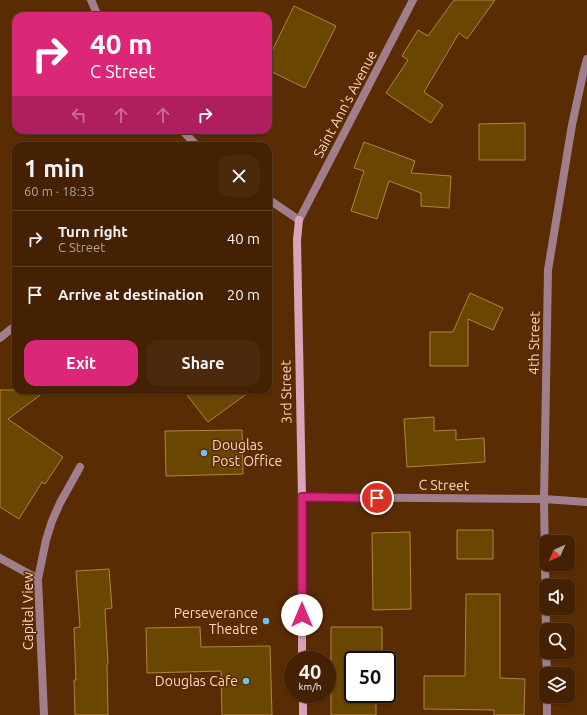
<!DOCTYPE html>
<meta charset="utf-8">
<style>
body{margin:0;font-family:Ubuntu,sans-serif;background:#4b290d;color:#f1f3f6;height:100vh;display:flex;flex-direction:column;font-size:15px;white-space:nowrap}
*{box-sizing:border-box;margin:0}
p{font-size:13px;color:#afa39a}
.icon{flex:none;width:22px;height:22px;fill:none;stroke:currentColor;stroke-width:2;stroke-linecap:round;stroke-linejoin:round}
.map{position:relative;flex:1;overflow:hidden}
.side{position:absolute;left:12px;top:142px;width:260px;height:252px;display:flex;flex-direction:column;background:#442103;border-radius:12px;box-shadow:0 1px 3px #0004,0 0 0 1px #5c3e25}
.side>*{flex:none}
.hud{position:absolute;left:12px;top:12px;width:260px;height:122px;border-radius:12px;box-shadow:0 1px 3px #0004,0 0 0 1px #5c3e25;background:#db2777;color:#fff;overflow:hidden}
.needle{width:26px;rotate:225deg}
.controls{position:absolute;left:539px;top:535px;display:grid;gap:8px}
.controls a{display:grid;place-items:center;width:36px;height:36px;border-radius:8px;background:#442103;box-shadow:0 1px 3px #0004,0 0 0 1px #5c3e25;font-size:20px}
.speed{position:absolute;left:284px;top:651px;display:flex;gap:8px;font-size:20px;font-weight:700;text-align:center}
.speed>*{display:grid;place-content:center;width:52px;height:52px;border-radius:50%;background:#442103;box-shadow:0 1px 3px #0004,0 0 0 1px #5c3e25;line-height:1}
.speed small{font-size:10px;font-weight:400}
.speed .limit{border:2px solid #111;border-radius:6px;background:#fff;color:#111}
.pin{position:absolute;display:grid;place-items:center;width:34px;height:34px;color:#fff;margin:-17px;border:2px solid #fff;border-radius:50%;box-shadow:0 1px 4px #0007}
.me{position:absolute;width:44px;margin:-22px;rotate:0deg;stroke-linejoin:round;filter:drop-shadow(0 0 3px #0008)}
.turn{display:flex;align-items:center;gap:14px;height:84px;padding:0 12px;font-size:18px}
.turn .icon{width:52px;height:52px;stroke-width:2.5}
.turn b{display:block;font-size:28px;line-height:34px}
.lanes{display:flex;align-items:center;height:38px;padding:0 12px;background:#0003;justify-content:center;gap:20px;direction:ltr}
.lanes .off{opacity:.35}
.round{display:grid;place-items:center;flex:none;width:42px;height:42px;border-radius:12px;background:#4b290d}
.head{display:flex;align-items:center;justify-content:space-between;height:68px;padding:0 12px}
h1{font-size:24px;font-weight:700;line-height:30px}
.cta{display:flex;gap:8px;margin-top:auto;padding:8px 12px}
.cta a{flex:1;height:46px;border-radius:12px;background:#db2777;color:#fff;font-size:16px;font-weight:700;line-height:46px;text-align:center}
.cta a+a{background:#4b290d;color:#f1f3f6}
ul{padding:0;list-style:none}
li{display:flex;align-items:center;gap:12px;height:56px;padding:0 12px;border-top:1px solid #5c3e25}
li div{flex:1}
li b{display:block;font-size:15px}
li em{font-style:normal}
.map>svg:first-child{display:block}
.building{fill:#6a4603;stroke:#b2833d}
.lines{fill:none;stroke-linecap:round;stroke-linejoin:round}
.minor{stroke:#a17e8b;stroke-width:8}
.tertiary{stroke:#a17e8b;stroke-width:8}
.secondary{stroke:#dba3b8;stroke-width:8}
.route-casing{stroke:#8e194d;stroke-width:10}
.route{stroke:#db2777;stroke-width:7}
.poi-dot{fill:#6cc3f2;stroke:#5a2c04;stroke-width:1.5}
.labels{text-anchor:middle;dominant-baseline:central;stroke-width:3;stroke-linejoin:round;paint-order:stroke}
.street-label{font-size:14px;fill:#fcd7bf;stroke:#5a2c04}
.poi-label{font-size:14px;fill:#fcd7bf;stroke:#5a2c04;text-anchor:end}
</style>
<div class="map">
<svg width="587" height="715" viewBox="0 0 587 715">
<rect width="100%" height="100%" fill="#5a2c04"/>
<!-- building -->
<path class="building" d="M454 0H495L467 39 459 33 424 92 443 105 431 123 386 93 408 60 402 56 418 30 428 36Z
M294 6 336 26 305 88 268 70V59Z
M525 123V160H479V124Z
M364 142 415 161 411 173 451 176 449 208 421 206V193L389 181 377 219 351 211 364 171 354 168Z
M470 293 503 308 493 330 468 319V366H430V332H453Z
M0 390H47L8 419 63 457 45 484 42 482 19 519 0 507Z
M183 390H252L208 422Z
M434 417V431L456 430V440L484 438 485 462 407 467 404 419Z
M242 430 243 474 166 476 165 431Z
M457 530H493V559H457Z
M410 532 411 609 373 610 372 533Z
M109 569 112 608 105 609 108 664H107L108 715H75L74 680H76L74 628 80 627 76 571Z
M466 594H500V678L525 679 524 715H494V710L424 709V676H465Z
M200 627 201 647 270 646 272 715H222L221 671 147 673 146 628Z
M331 627H382V660H353V694H376V715H331Z"/>
<g class="lines">
<!-- minor -->
<path class="minor" d="M91 0 98 16
M182 130 197 146
M268 199 299 220
M0 338 16 325
M302 497 544 499 587 502
M0 558 38 579
M546 630 544 499 548 270 572 125 583 74 587 59
M546 652 547 674
M547 696V715
M44 715 38 579 46 540 52 521 60 503 80 467"/>
<!-- tertiary -->
<path class="tertiary" d="M299 220 413 0"/>
<!-- secondary -->
<path class="secondary" d="M299 220 297 240 302 497V660
M303 694V715"/>
</g>
<g class="lines">
<!-- route casing -->
<g class="route-casing">
<path id="route" d="M302 615V497L377 498"/>
</g>
<!-- route -->
<use href="#route" class="route"/>
</g>
<!-- markers -->
<g class="poi-dot">
<circle cx="204" cy="453" r="4"/>
<circle cx="266" cy="621" r="4"/>
<circle cx="246" cy="681" r="4"/>
</g>
<g class="labels">
<!-- street labels -->
<g class="street-label">
<text transform="translate(345 104) rotate(-62)">Saint Ann's Avenue</text>
<text transform="translate(534 343) rotate(-89)">4th Street</text>
<text transform="translate(286 392) rotate(-91)">3rd Street</text>
<text transform="translate(444 485) rotate(1)">C Street</text>
<text transform="translate(28 611) rotate(-90)">Capital View</text>
</g>
<!-- poi labels -->
<g class="poi-label">
<text x="212" y="445" text-anchor="start">Douglas<tspan x="212" dy="16">Post Office</tspan></text>
<text x="258" y="613">Perseverance<tspan x="258" dy="16">Theatre</tspan></text>
<text x="238" y="681">Douglas Cafe</text>
</g>
</g>
</svg>
<div class="controls">
<a><svg class="needle" viewBox="-14 -14 28 28"><path d="M0-13l5 13h-10z" fill="#e53935"/><path d="M0 13l5-13h-10z" fill="#afa39a"/></svg></a>
<a><svg class="icon" aria-label="sound" viewBox="0 0 24 24"><path d="M4 9h4l5-4v14l-5-4H4zM17 9q2 3 0 6"/></svg></a>
<a><svg class="icon" aria-label="search" viewBox="0 0 24 24"><circle cx="10" cy="10" r="6"/><path d="M15 15l6 6"/></svg></a>
<a><svg class="icon" aria-label="layers" viewBox="0 0 24 24"><path d="M12 4l9 5-9 5-9-5zM3 14l9 5 9-5"/></svg></a>
</div>
<div class="speed"><div>40<small>km/h</small></div><div class="limit">50</div></div>
<div class="pin" style="left:377px;top:498px;background:#d93025"><svg class="icon" aria-label="arrive" viewBox="0 0 24 24"><path d="M6 21V4h12l-3 4 3 4H6"/></svg></div>
<svg class="me" style="left:302px;top:615px" viewBox="-20 -20 40 40"><circle r="19" fill="#fff"/><path d="M0-13L10 11 0 6-10 11z" fill="#db2777"/></svg>
<div class="hud">
<div class="turn"><svg class="icon" aria-label="right" viewBox="0 0 24 24"><path d="M7 20v-9h11M14 6l5 5-5 5"/></svg><div><b>40 m</b>C Street</div></div>
<div class="lanes"><svg class="icon off" aria-label="left" viewBox="0 0 24 24"><path d="M17 20v-9H6M10 6l-5 5 5 5"/></svg><svg class="icon off" aria-label="ahead" viewBox="0 0 24 24"><path d="M12 20V5M6 11l6-6 6 6"/></svg><svg class="icon off" aria-label="ahead" viewBox="0 0 24 24"><path d="M12 20V5M6 11l6-6 6 6"/></svg><svg class="icon" aria-label="right" viewBox="0 0 24 24"><path d="M7 20v-9h11M14 6l5 5-5 5"/></svg></div>
</div>
<section class="side">
<div class="head"><div><h1>1 min</h1><p>60 m · 18:33</p></div><a class="round"><svg class="icon" aria-label="close" viewBox="0 0 24 24"><path d="M6 6l12 12M18 6L6 18"/></svg></a></div>
<ul>
<li><svg class="icon" aria-label="right" viewBox="0 0 24 24"><path d="M7 20v-9h11M14 6l5 5-5 5"/></svg><div><b>Turn right</b><p>C Street</p></div><em>40 m</em></li>
<li><svg class="icon" aria-label="arrive" viewBox="0 0 24 24"><path d="M6 21V4h12l-3 4 3 4H6"/></svg><div><b>Arrive at destination</b></div><em>20 m</em></li>
</ul>
<div class="cta"><a>Exit</a><a>Share</a></div>
</section>
</div>
